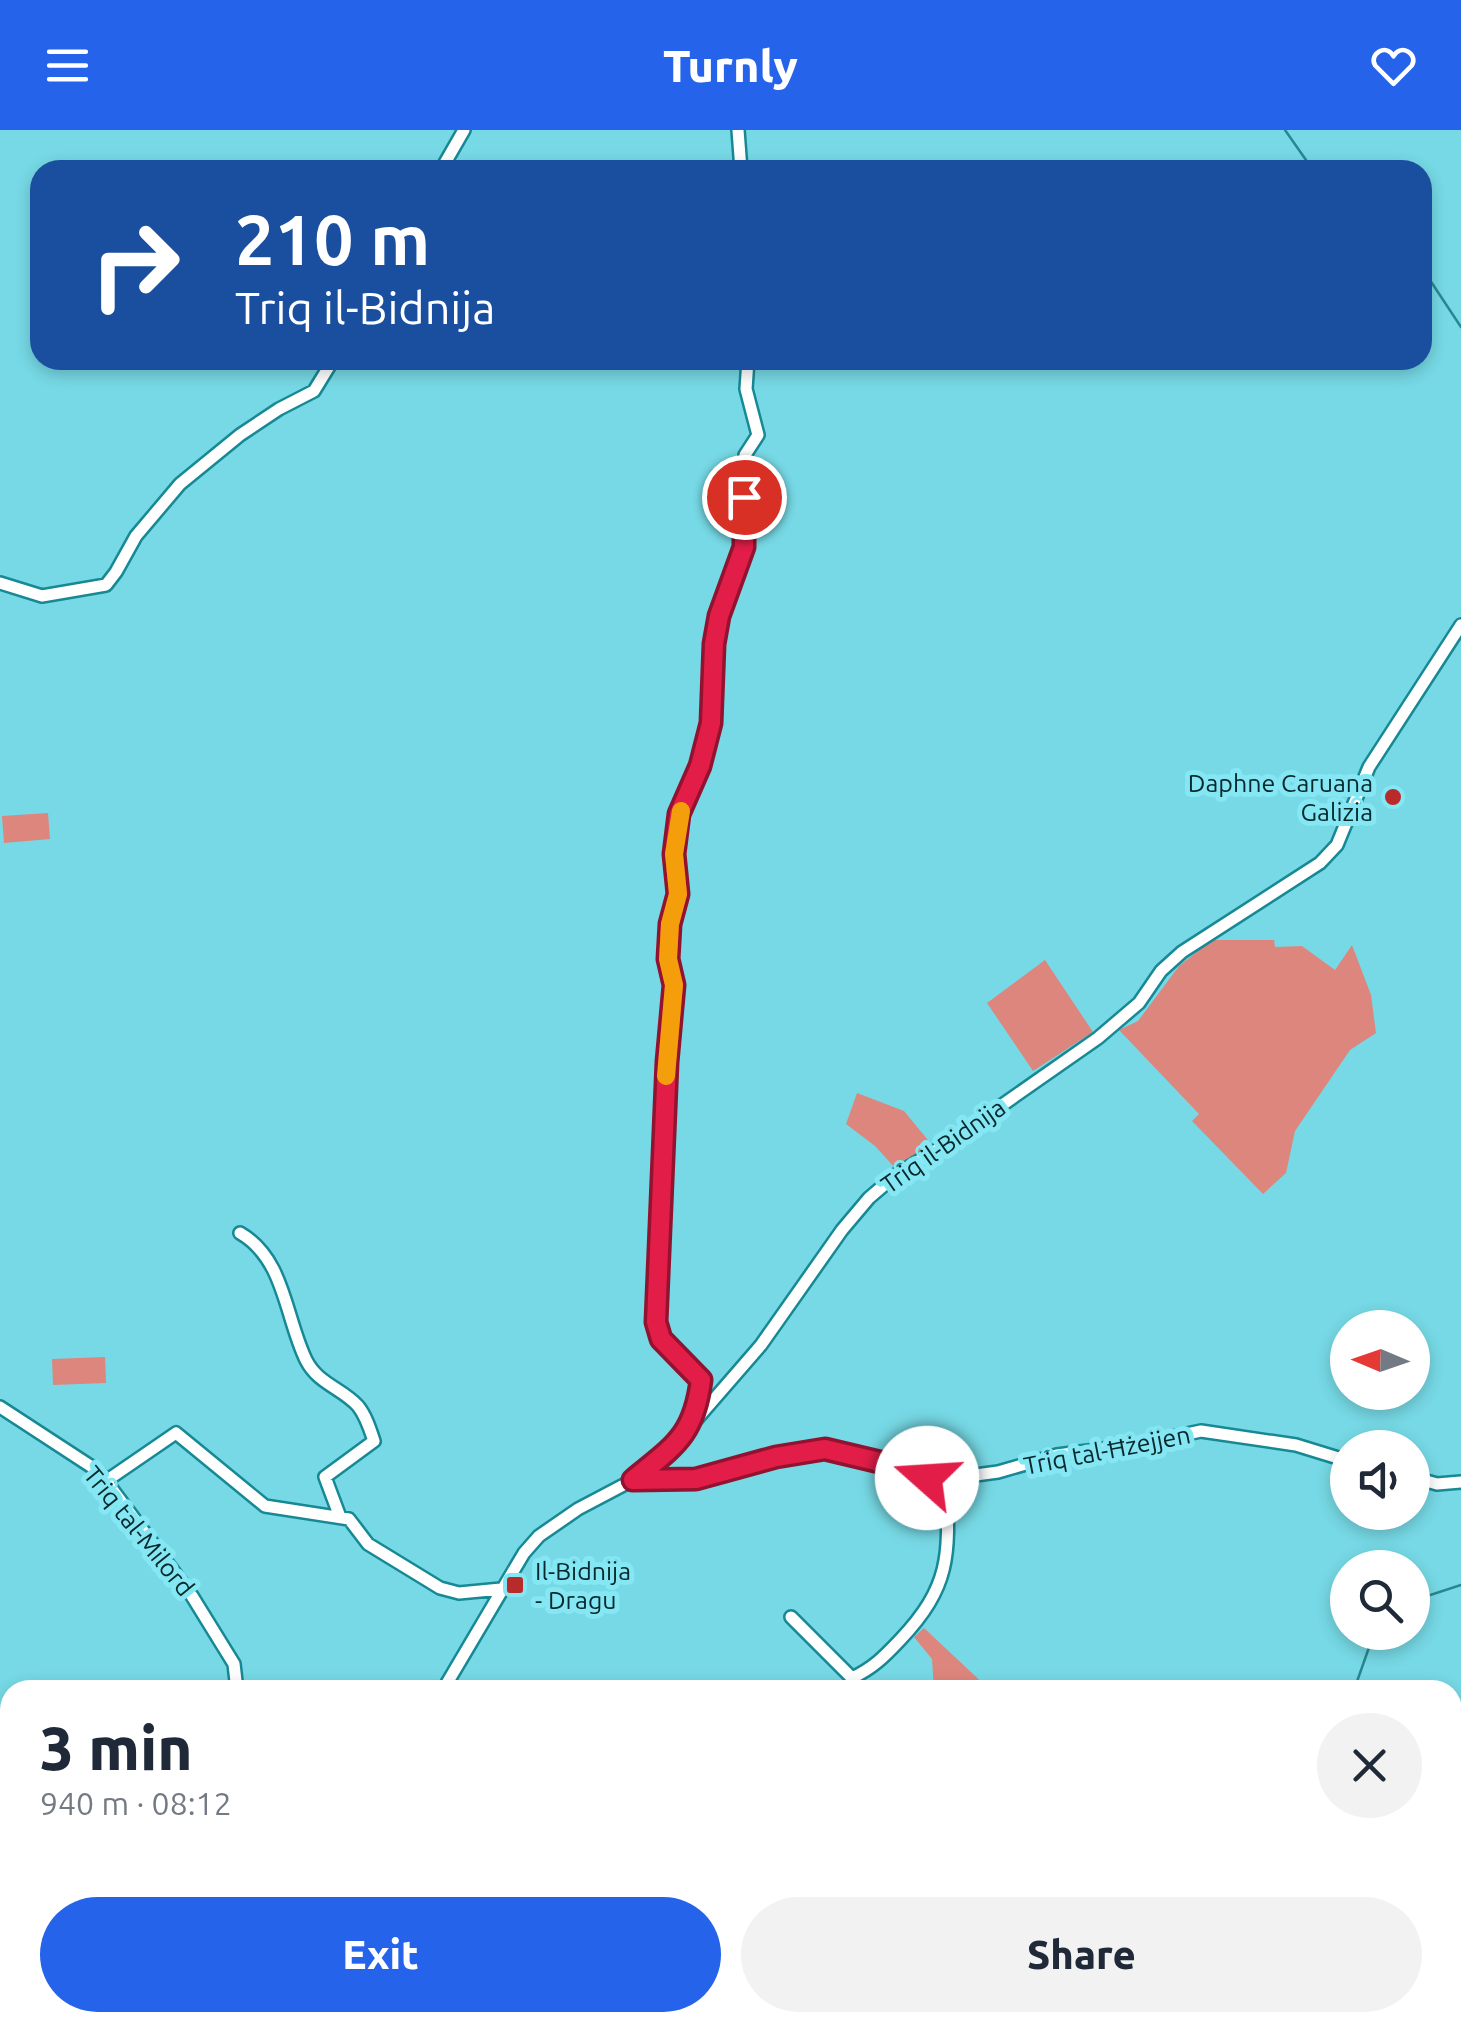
<!DOCTYPE html>
<meta charset="utf-8">
<style>
body{margin:0;font-family:Ubuntu,sans-serif;background:#f2f2f3;color:#1f2937;height:100vh;display:flex;flex-direction:column;font-size:38px;white-space:nowrap}
*{box-sizing:border-box;margin:0}
p{font-size:32px;color:#747a83}
.icon{flex:none;width:55px;height:55px;fill:none;stroke:currentColor;stroke-width:2;stroke-linecap:round;stroke-linejoin:round}
.map{position:relative;flex:1;overflow:hidden}
.side{position:absolute;left:0px;top:1550px;width:1462px;height:352px;display:flex;flex-direction:column;background:#fff;border-radius:30px 30px 0 0;box-shadow:0 5px 15px #0003}
.side>*{flex:none}
.banner{position:absolute;left:30px;top:30px;width:1402px;height:210px;border-radius:30px;box-shadow:0 5px 15px #0003;background:#1a4fa0;color:#fff;overflow:hidden}
.needle{width:65px;rotate:272deg}
.tools{position:absolute;left:1330px;top:1180px;display:grid;gap:20px}
.tools a{display:grid;place-items:center;width:100px;height:100px;border-radius:50%;background:#fff;box-shadow:0 5px 15px #0003;font-size:50px}
.pin{position:absolute;display:grid;place-items:center;width:85px;height:85px;color:#fff;margin:-42px;border:5px solid #fff;border-radius:50%;box-shadow:0 2px 10px #0007}
.me{position:absolute;width:110px;margin:-55px;rotate:289deg;stroke-linejoin:round;filter:drop-shadow(0 0 8px #0008)}
.turn{display:flex;align-items:center;gap:35px;height:210px;padding:0 40px;font-size:45px}
.turn .icon{width:130px;height:130px;stroke-width:2.5}
.turn b{display:block;font-size:70px;line-height:85px}
.round{display:grid;place-items:center;flex:none;width:105px;height:105px;border-radius:52px;background:#f2f2f3}
.summary{display:flex;align-items:center;justify-content:space-between;height:170px;padding:0 40px}
h1{font-size:60px;font-weight:800;line-height:75px}
.action{display:flex;gap:20px;margin-top:auto;padding:20px 40px}
.action a{flex:1;height:115px;border-radius:60px;background:#2563eb;color:#fff;font-size:40px;font-weight:800;line-height:115px;text-align:center}
.action a+a{background:#f2f2f3;color:#1f2937}
header{display:flex;justify-content:space-between;align-items:center;height:130px;padding:0 40px;background:#2563eb;color:#fff;font-size:45px;font-weight:800}
.map>svg:first-child{display:block}
.green{fill:#dd867e}
.lines{fill:none;stroke-linecap:round;stroke-linejoin:round}
.stream{stroke:#288792;stroke-width:2.5}
.minor-casing{stroke:#168995;stroke-width:16}
.minor{stroke:#fff;stroke-width:11}
.route-casing{stroke:#92132f;stroke-width:25}
.route{stroke:#e11d48;stroke-width:18}
.slow{stroke:#f59e0b;stroke-width:18}
.poi-dot{fill:#b92a2b;stroke:#84e7f3;stroke-width:4}
.labels{text-anchor:middle;dominant-baseline:central;stroke-width:10;stroke-linejoin:round;paint-order:stroke}
.poi-label{font-size:25px;fill:#07282c;stroke:#84e7f3;text-anchor:end}
.street-label{font-size:25px;fill:#07282c;stroke:#84e7f3}
</style>
<header><svg class="icon" aria-label="menu" viewBox="0 0 24 24"><path d="M4 6h16M4 12h16M4 18h16"/></svg>Turnly<svg class="icon" aria-label="heart" viewBox="0 0 24 24"><path d="M12 20l-8-8c-3-5 5-10 8-4 3-6 11-1 8 4z"/></svg></header>
<div class="map">
<svg width="1461" height="1902" viewBox="0 0 1461 1902">
<rect width="100%" height="100%" fill="#76d9e5"/>
<!-- green -->
<path class="green" d="M48 683 50 709 4 713 2 686Z
M1212 810H1274L1275 817 1302 816 1335 840 1352 815 1371 865 1376 903 1350 920 1295 1001 1286 1043 1263 1064 1192 991 1199 984 1119 900 1138 891 1179 836Z
M1045 830 1093 902 1033 941 987 873Z
M857 963 904 981 932 1015 896 1039 875 1016 846 994Z
M105 1227 106 1253 53 1255 52 1229Z
M924 1498 989 1559V1560H934L932 1529 914 1507Z"/>
<g class="lines">
<!-- stream -->
<path class="stream" d="M1285 0 1313 40
M1422 138 1461 197
M1412 1471 1461 1455
M1354 1560 1372 1509 1379 1502
M1316 1900 1318 1892"/>
<!-- minor casing -->
<g class="minor-casing">
<path id="minor" d="M738 0 741 40
M441 40 464 0
M0 453 42 466 106 455 116 442 136 406 180 354 240 305 279 279 314 261 333 230
M240 1103C285 1129 285 1187 306 1230 318 1254 342 1258 358 1276 366 1286 370 1299 374 1311L325 1347 340 1387
M0 1277 95 1339 106 1351 192 1466 234 1534 237 1560
M694 1287 701 1250 661 1209 655 1192 667 932 675 855 668 829 670 794 678 764 674 724 676 702 679 684 700 637 711 593 714 514 719 486 744 417 745 325 758 305 746 259 748 230
M1412 1347 1437 1354 1461 1352
M634 1350 696 1349 777 1327 825 1319 888 1333 927 1349H946L998 1342 1057 1325 1134 1315 1201 1301 1296 1315 1348 1331
M106 1351 176 1303 265 1376 349 1389 368 1414 440 1458 459 1463 501 1459
M791 1487 852 1548C873 1538 884 1527 900 1510 953 1454 949 1422 946 1349
M443 1560 524 1423 539 1406 578 1379 633 1350 670 1320 761 1215 842 1100 869 1068 897 1044 945 1015 1098 908 1139 873 1161 841 1182 822 1320 733 1337 715 1369 637 1461 495
M78 1892V1902
M409 1892 418 1902
M649 1892 650 1902
M999 1892 1028 1902
M356 1902 358 1892"/>
</g>
<!-- minor -->
<use href="#minor" class="minor"/>
</g>
<g class="lines">
<!-- route casing -->
<g class="route-casing">
<path id="route" d="M744 367V417L719 486 714 514 711 593 700 636 679 684 674 724 678 764 670 794 668 829 674 855 667 932 656 1192 661 1209 701 1250C694 1306 674 1316 633 1350L696 1349 776 1327 825 1319 888 1334 927 1348"/>
</g>
<!-- route -->
<use href="#route" class="route"/>
<!-- slow -->
<path class="slow" d="M666 946 674 855 668 829 670 794 678 764 674 724 681 681"/>
</g>
<!-- markers -->
<g class="poi-dot">
<circle cx="1393" cy="667" r="10"/>
<rect x="505" y="1445" width="20" height="20" rx="5"/>
</g>
<g class="labels">
<!-- poi labels -->
<g class="poi-label">
<text x="1373" y="653">Daphne Caruana<tspan x="1373" dy="29">Galizia</tspan></text>
<text x="535" y="1441" text-anchor="start">Il-Bidnija<tspan x="535" dy="29">- Dragu</tspan></text>
</g>
<!-- street labels -->
<g class="street-label">
<text transform="translate(943 1016) rotate(-35)">Triq il-Bidnija</text>
<text transform="translate(1107 1320) rotate(-11)">Triq tal-Ħżejjen</text>
<text transform="translate(139 1401) rotate(51)">Triq tal-Milord</text>
</g>
</g>
</svg>
<div class="tools">
<a><svg class="needle" viewBox="-14 -14 28 28"><path d="M0-13l5 13h-10z" fill="#e53935"/><path d="M0 13l5-13h-10z" fill="#747a83"/></svg></a>
<a><svg class="icon" aria-label="sound" viewBox="0 0 24 24"><path d="M4 9h4l5-4v14l-5-4H4zM17 9q2 3 0 6"/></svg></a>
<a><svg class="icon" aria-label="search" viewBox="0 0 24 24"><circle cx="10" cy="10" r="6"/><path d="M15 15l6 6"/></svg></a>
</div>
<div class="pin" style="left:744px;top:367px;background:#d93025"><svg class="icon" aria-label="arrive" viewBox="0 0 24 24"><path d="M6 21V4h12l-3 4 3 4H6"/></svg></div>
<svg class="me" style="left:927px;top:1348px" viewBox="-20 -20 40 40"><circle r="19" fill="#fff"/><path d="M0-13L10 11 0 6-10 11z" fill="#e11d48"/></svg>
<div class="banner">
<div class="turn"><svg class="icon" aria-label="right" viewBox="0 0 24 24"><path d="M7 20v-9h11M14 6l5 5-5 5"/></svg><div><b>210 m</b>Triq il-Bidnija</div></div>
</div>
<section class="side">
<div class="summary"><div><h1>3 min</h1><p>940 m · 08:12</p></div><a class="round"><svg class="icon" aria-label="close" viewBox="0 0 24 24"><path d="M6 6l12 12M18 6L6 18"/></svg></a></div>
<div class="action"><a>Exit</a><a>Share</a></div>
</section>
</div>
